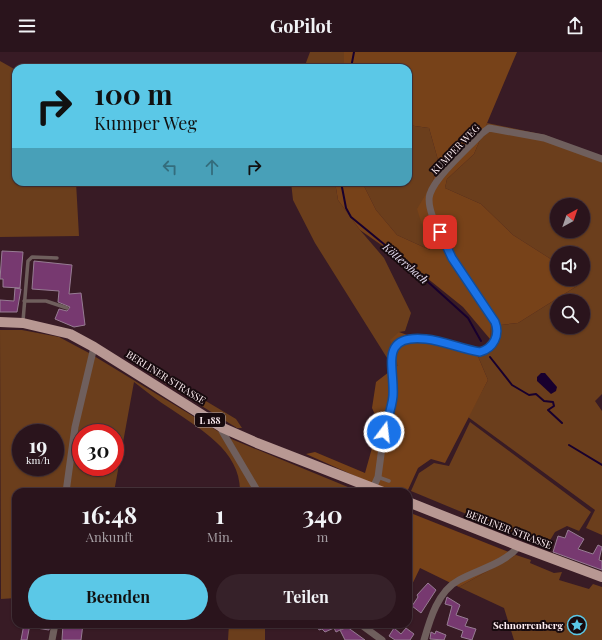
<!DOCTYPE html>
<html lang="de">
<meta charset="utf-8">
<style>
body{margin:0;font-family:"Playfair Display",serif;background:#362129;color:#f1f3f6;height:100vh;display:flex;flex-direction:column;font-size:15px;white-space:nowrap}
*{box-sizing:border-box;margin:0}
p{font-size:13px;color:#a59ea3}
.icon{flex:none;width:22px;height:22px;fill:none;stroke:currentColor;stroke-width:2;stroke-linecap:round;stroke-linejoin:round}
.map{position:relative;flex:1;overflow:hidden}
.side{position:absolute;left:12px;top:436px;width:400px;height:140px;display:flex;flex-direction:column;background:#2a141c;border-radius:12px;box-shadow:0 1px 3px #0004,0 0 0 1px #46333b}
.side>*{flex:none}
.hud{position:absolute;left:12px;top:12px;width:400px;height:122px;border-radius:12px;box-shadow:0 1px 3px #0004,0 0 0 1px #46333b;background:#5bc8e7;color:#111;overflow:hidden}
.needle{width:26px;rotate:40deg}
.buttons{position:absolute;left:550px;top:146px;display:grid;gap:8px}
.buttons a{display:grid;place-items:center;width:40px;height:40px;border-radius:50%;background:#2a141c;box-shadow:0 1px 3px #0004,0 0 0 1px #46333b;font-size:20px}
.speed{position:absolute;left:12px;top:372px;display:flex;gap:8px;font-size:20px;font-weight:700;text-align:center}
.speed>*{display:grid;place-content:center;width:52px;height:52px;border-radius:50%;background:#2a141c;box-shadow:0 1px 3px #0004,0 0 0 1px #46333b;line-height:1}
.speed small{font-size:10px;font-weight:400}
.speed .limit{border:6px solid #d22;background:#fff;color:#111}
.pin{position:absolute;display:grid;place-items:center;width:34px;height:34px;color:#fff;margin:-17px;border-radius:8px;box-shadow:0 2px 6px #0006}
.me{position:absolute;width:44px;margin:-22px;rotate:15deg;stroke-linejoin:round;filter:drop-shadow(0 0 3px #0008)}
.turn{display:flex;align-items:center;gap:14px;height:84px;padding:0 16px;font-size:18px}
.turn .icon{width:52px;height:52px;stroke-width:2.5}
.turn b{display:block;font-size:28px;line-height:34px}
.lanes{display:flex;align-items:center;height:38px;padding:0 16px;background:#0003;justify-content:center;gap:20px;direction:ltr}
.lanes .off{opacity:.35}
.eta{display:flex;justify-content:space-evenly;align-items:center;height:68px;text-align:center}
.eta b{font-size:24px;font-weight:700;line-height:28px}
.action{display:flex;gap:8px;margin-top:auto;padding:8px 16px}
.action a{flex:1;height:46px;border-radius:24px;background:#5bc8e7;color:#111;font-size:16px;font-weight:700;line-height:46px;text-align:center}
.action a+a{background:#362129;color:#f1f3f6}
header{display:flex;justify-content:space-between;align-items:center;height:52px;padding:0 16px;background:#2a141c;font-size:18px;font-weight:700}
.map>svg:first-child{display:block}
.green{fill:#6b3e1c;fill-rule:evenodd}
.forest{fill:#774219}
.water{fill:#18002e}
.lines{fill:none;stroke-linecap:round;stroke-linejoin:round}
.stream{stroke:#18002e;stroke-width:2}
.building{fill:#773970;stroke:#977c93}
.lane{stroke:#6f5f5d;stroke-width:3.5}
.street{stroke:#6f5f5d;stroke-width:7}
.primary{stroke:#b89893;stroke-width:10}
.route-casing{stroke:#114b97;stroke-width:10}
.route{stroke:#1a73e8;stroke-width:7}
.labels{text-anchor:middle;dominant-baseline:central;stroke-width:4;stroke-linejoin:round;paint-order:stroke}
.shield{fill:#170a0e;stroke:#b8a9ad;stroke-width:1}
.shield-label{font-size:9px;font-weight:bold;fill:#fdedf1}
.street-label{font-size:10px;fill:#fdedf1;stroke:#170a0e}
.poi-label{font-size:10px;font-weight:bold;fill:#fdedf1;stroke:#170a0e;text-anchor:end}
.water-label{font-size:11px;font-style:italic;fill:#e4dcf0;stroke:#170a0e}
</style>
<header><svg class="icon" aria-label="menu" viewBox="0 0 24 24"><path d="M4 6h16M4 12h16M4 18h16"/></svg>GoPilot<svg class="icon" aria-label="share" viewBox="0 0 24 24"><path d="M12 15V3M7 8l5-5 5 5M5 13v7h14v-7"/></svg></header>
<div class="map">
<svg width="602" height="588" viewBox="0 0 602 588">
<rect width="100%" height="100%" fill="#381b25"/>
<!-- green -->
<path class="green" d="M310 0H344V16H304Z
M0 9 16 18V130H76L79 184 0 185Z
M487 71 545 83 602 105V342L595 349 602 359V483L586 476 595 458 468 365 488 328 477 302 490 287 491 274 518 271 577 234 571 227H583V201H557V211L513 183 481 152 445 136 447 127 474 102ZM557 153H583V179H557ZM557 249H583V275H557Z
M408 73 429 76 438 108 432 132 423 178 430 198 397 183 376 158 362 130H408Z
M291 130H335L338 148 360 178 384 206 411 261 405 279 399 280 398 313 394 317 315 191 293 148Z
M0 278H22L59 285 89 301 229 386 360 440H240C241 399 200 377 171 357 158 349 146 339 134 330L114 440H16V546L1 547ZM21 381H55V415H21ZM81 381H115V415H81Z
M147 320 179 333 236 367 242 376H237Z
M470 370 591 460 579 479 567 474 555 480 546 495 411 439 419 421 434 411 449 414Z
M516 503 531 508 530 511 554 521 562 520 559 528 589 537 593 532 602 535V588H514L504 556 459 535Z
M229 572H271L265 577V588H228Z"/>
<!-- forest -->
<path class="forest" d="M344 0H517L474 102 447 127 445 136 481 152 513 183 557 211V227H571L577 234 518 271 491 274 490 287 463 255 417 218 360 178 338 148 335 130H362L376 158 397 183 430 198 417 157 432 132 438 108 429 76 408 73V16H344Z
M399 280 424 289 477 302 488 328 445 411 431 407 418 416 407 440H391L306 402 315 400 365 421 379 371 372 356 376 330 398 313 390 288Z
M408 460 516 503 459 535 420 516 408 541Z"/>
<!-- water -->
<path class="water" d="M541 321H545L557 335 556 339 551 342 537 329V325Z"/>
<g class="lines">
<!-- stream -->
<path class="stream" d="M351 16 354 0
M341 130 346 156 351 165 407 211 468 266 481 289
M490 305 512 333 529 343 536 342 544 349 553 350 554 354 548 358 562 371
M569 393 602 413"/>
</g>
<!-- building -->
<path class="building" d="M2 199 23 200 20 236 3 235V227H0Z
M34 209 72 213 69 242 81 241 85 273 74 275 55 267 59 257 67 259 70 255 58 250 59 239 32 237Z
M15 236 21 237 17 260H0V248L14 249Z
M568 478 584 487 578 497 593 502 598 493 602 495 599 508 602 509V518L553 500 558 484 565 486Z
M428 531 436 538 421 561 412 554 418 545 417 543Z
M447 545 460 553 456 563 468 567 465 574 476 577 472 588 461 585 463 579 447 573 452 554 445 552Z
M24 572H30L27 588H21Z
M30 572H50L49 578 30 575Z
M63 572H83L81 588H62Z
M316 572H340L338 573 341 578 347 575 365 588H345L340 578 336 580 334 576 325 580 322 577 319 578Z
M394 576 401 582 406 576 414 582 410 588H395L389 584Z
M436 579 446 583 444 588 430 587 431 580 435 582Z"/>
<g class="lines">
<!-- lane -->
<path class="lane" d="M24 249H46L67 256
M23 269 28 209 32 205 57 206
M378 425 389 429"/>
<!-- street -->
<path class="street" d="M223 376 222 379 258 440
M373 436 378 425 384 380 393 344 391 306 398 292 410 287H428L480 300C494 296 500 283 495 270 481 247 421 167 430 142 436 124 467 97 481 82L489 76 544 86 602 107
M66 440 75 375 94 295
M360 572 382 588
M52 588 55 572
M424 588C430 567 438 539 459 528 479 517 504 512 519 494"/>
<!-- primary -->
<path class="primary" d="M0 270 23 271 70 282 94 295 223 376 257 391 383 440
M408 450 519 494 602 525"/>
</g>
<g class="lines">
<!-- route casing -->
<g class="route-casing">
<path id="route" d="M384 380C387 368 392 356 393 344 395 315 378 282 426 287 444 289 462 297 480 300 494 296 500 283 495 270L452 206 440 180"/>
</g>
<!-- route -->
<use href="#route" class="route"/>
</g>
<!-- icons -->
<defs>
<g id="sight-ring" transform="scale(1)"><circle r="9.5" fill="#170a0e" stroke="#5bc8e7" stroke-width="1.5"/><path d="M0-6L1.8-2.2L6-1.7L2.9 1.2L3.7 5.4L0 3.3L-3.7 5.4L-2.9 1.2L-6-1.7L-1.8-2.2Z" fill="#5bc8e7"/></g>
</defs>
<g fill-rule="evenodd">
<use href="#sight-ring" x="577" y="573"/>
</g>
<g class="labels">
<!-- shield labels -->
<rect class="shield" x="195" y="361" width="30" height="14" rx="3"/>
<g class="shield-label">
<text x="210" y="368">L 188</text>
</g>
<!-- street labels -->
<g class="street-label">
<text transform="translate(455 97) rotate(-46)">KUMPER WEG</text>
<text transform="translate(166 325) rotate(32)">BERLINER STRASSE</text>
<text transform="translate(509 477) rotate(21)">BERLINER STRASSE</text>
</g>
<!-- poi labels -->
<g class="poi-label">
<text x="563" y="573">Schnorrenberg</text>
</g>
<!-- water labels -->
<g class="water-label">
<text transform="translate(406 211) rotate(41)">Köttersbach</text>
</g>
</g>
</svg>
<div class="buttons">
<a><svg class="needle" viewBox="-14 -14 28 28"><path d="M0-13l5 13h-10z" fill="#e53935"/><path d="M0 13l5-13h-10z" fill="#a59ea3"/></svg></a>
<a><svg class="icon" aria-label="sound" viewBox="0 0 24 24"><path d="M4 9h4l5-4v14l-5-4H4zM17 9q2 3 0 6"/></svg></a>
<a><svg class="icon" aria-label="search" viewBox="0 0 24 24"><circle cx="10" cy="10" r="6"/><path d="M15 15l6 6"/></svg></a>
</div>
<div class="speed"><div>19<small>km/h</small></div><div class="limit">30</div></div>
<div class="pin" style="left:440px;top:180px;background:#d93025"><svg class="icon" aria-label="arrive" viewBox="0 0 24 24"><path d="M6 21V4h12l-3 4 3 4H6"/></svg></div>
<svg class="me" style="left:384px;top:380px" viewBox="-20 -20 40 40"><circle r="17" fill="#1a73e8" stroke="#fff" stroke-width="3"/><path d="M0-11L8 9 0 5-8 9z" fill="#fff"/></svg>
<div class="hud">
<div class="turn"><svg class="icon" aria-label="right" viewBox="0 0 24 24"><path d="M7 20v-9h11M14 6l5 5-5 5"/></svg><div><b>100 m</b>Kumper Weg</div></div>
<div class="lanes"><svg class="icon off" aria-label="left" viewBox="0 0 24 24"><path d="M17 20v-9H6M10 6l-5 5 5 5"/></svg><svg class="icon off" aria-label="ahead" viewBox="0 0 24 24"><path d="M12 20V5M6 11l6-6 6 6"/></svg><svg class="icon" aria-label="right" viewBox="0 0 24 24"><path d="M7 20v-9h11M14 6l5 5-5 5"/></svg></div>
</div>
<section class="side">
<div class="eta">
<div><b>16:48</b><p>Ankunft</p></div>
<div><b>1</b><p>Min.</p></div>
<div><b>340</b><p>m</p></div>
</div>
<div class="action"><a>Beenden</a><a>Teilen</a></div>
</section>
</div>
